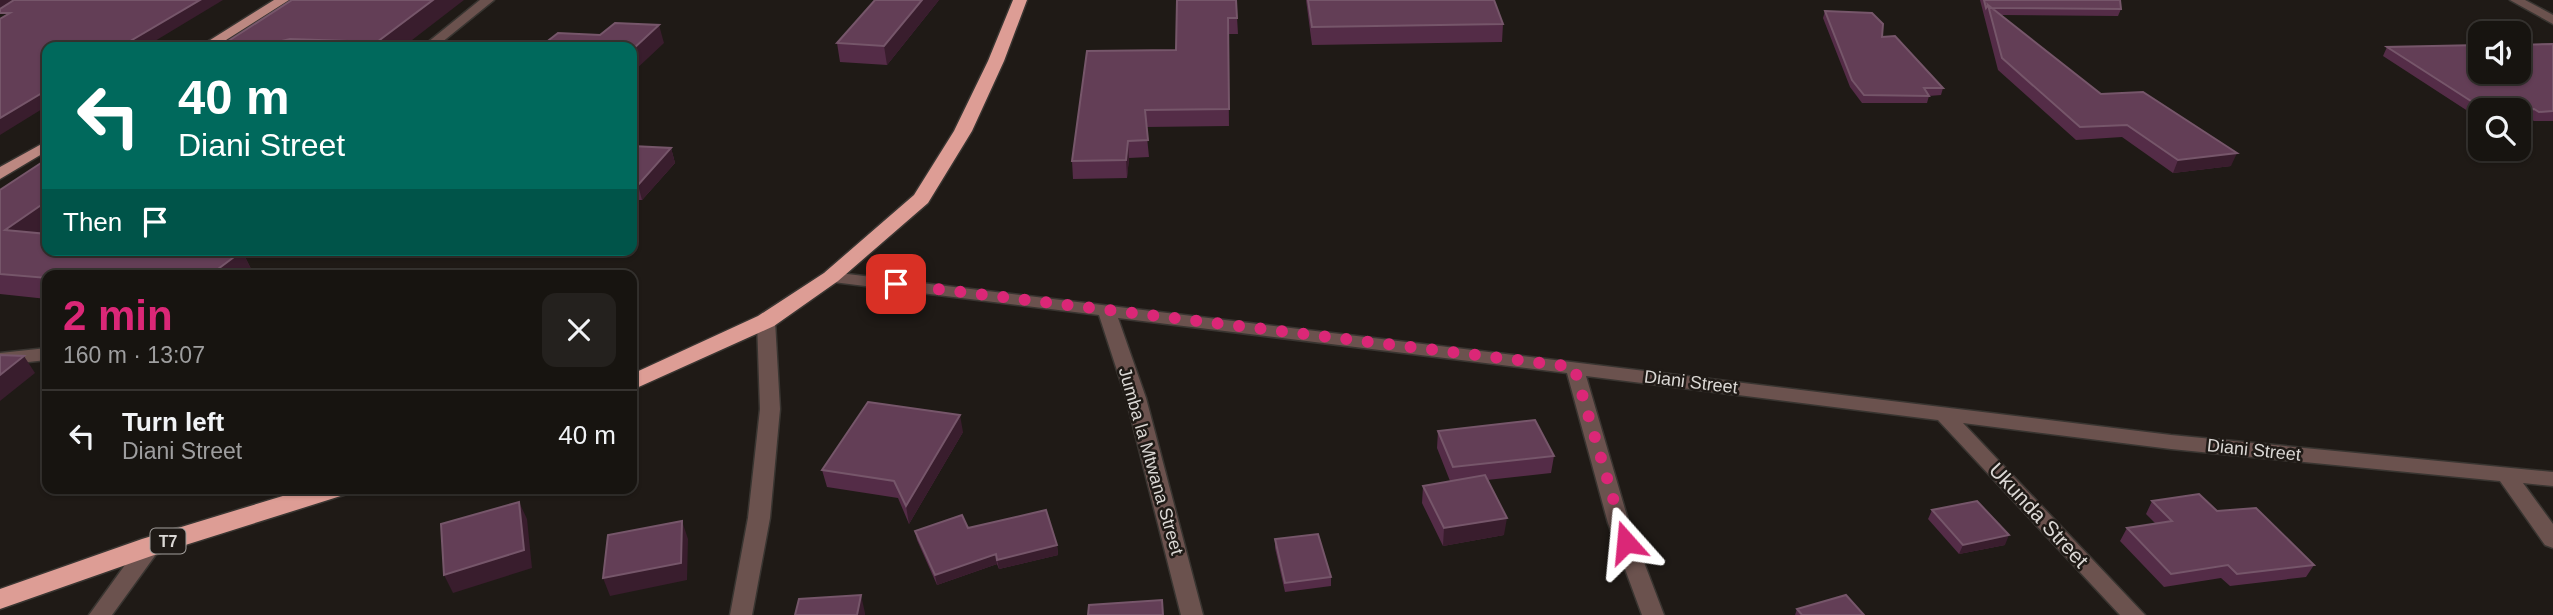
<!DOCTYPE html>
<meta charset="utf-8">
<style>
body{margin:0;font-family:Helvetica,sans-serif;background:#24211e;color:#f1f3f6;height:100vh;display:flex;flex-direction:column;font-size:26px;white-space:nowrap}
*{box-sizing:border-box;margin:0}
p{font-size:23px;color:#9e9e9f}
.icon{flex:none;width:38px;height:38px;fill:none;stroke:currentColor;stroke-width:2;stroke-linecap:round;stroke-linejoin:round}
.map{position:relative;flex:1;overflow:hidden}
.panel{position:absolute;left:42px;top:270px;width:595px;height:224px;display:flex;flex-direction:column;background:#171410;border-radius:14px;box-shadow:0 2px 5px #0004,0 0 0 2px #363330}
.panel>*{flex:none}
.hud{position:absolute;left:42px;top:42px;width:595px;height:214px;border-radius:14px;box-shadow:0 2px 5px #0004,0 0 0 2px #363330;background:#00695c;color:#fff;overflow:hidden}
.controls{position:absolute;left:2468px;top:21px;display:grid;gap:14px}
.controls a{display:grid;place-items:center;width:63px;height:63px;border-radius:14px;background:#171410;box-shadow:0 2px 5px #0004,0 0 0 2px #363330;font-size:35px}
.pin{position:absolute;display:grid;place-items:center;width:60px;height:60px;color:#fff;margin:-30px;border-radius:14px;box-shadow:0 4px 10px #0006}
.me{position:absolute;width:77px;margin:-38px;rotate:342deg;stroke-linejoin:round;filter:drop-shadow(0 0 5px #0008)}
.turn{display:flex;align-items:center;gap:24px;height:147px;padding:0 21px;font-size:32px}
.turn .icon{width:91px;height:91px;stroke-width:2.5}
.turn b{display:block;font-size:49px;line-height:60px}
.then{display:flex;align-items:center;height:66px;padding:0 21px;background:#0003;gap:14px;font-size:26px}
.round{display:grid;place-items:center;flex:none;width:74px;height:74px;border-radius:14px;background:#24211e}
.headline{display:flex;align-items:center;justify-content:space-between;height:119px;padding:0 21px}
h1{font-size:42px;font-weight:700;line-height:52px;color:#db2777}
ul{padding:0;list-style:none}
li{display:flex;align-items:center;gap:21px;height:91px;padding:0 21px;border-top:2px solid #363330}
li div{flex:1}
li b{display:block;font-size:26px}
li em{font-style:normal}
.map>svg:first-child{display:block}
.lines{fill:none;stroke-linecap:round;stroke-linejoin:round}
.minor-casing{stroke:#393531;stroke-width:3}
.major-casing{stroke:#393531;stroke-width:3}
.highway-casing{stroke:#393531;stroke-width:3}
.minor{fill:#6b524e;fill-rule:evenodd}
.major{fill:#bc8881;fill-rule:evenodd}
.highway{fill:#dd9d95;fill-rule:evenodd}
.wall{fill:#542c47}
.shaded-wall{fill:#391d2d}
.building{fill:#633e56;stroke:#76566a;stroke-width:2}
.route{stroke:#db2777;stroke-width:12;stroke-dasharray:0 21.6}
.labels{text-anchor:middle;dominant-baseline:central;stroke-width:5;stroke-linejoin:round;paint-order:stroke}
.shield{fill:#1f1a16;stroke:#a39f9c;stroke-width:2}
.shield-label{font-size:16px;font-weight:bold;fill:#dbd8d5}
.street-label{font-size:18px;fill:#dbd8d5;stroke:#1f1a16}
.near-street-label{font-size:21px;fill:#dbd8d5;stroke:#1f1a16}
</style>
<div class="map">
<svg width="2553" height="615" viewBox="0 0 2553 615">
<rect width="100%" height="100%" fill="#1f1a16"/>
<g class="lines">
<!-- minor casing -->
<g class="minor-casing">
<path id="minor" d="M480 0H494L436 47H422Z
M2510 0H2525L2553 15V24Z
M831 272 2171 435 2553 472V486L2523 483 2553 524V548L2545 545 2500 481 2171 449 1963 423 2145 615H2120L1938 420 1586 376 1629 523 1664 615H1642L1608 523 1567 373 1118 318 1146 398 1203 615H1181L1126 398 1099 315 825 281 823 277Z
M766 316 775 321 780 409 770 518 752 615H730L748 518 760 409 757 321Z
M47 348V360L0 365V353Z
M151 538 159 540 162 546 112 615H89L143 540Z"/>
</g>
<!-- major casing -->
<g class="major-casing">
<path id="major" d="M274 0H289L215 47H199Z
M47 141V151L0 179V167Z"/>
</g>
<!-- highway casing -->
<g class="highway-casing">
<path id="highway" d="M1013 0H1027L1004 61 972 131 928 203 838 281 774 326 632 390V374L758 316 824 273 914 195 954 131 988 61Z
M309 488H350L347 494 160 553 0 609V589L142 539Z"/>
</g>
<!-- minor -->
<use href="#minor" class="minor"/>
<!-- major -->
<use href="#major" class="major"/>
<!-- highway -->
<use href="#highway" class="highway"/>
</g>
<!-- wall -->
<path class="wall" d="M292 0 403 47H219Z
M939 0 887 65 840 62 837 43Z
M1236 0 1238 34H1228L1229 126 1146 127 1149 157 1129 158 1127 178 1073 179 1072 161 1176 50Z
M1306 0H1494L1503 24 1502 42 1312 45Z
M1980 0H2120L2121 9 2118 16 2001 15 2101 94 2231 166 2173 173 2122 137 2076 140 1998 70Z
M1825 11 1882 37 1943 88 1941 95 1929 96 1927 103H1862L1850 87 1823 18Z
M2553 44V121H2534L2528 118H2518V110H2480V119L2383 56 2387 47Z
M632 146 671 148 675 163 642 200H632Z
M0 190 45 233 242 251 253 273 47 275V299L0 294Z
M1438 431 1554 456 1551 473 1487 480 1504 535 1443 546 1422 503 1423 486 1450 481 1437 448Z
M963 432 909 524 898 498 827 487 822 470Z
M2152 501 2217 511 2314 565 2306 577 2230 586 2221 578 2164 587 2120 541 2127 528 2156 524 2146 514Z
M1932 510 2005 545 1959 554 1928 519Z
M968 528 1057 545 1058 555 999 569 997 564 937 585 917 540 915 531Z
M1275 539 1331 577V586L1285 592 1275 548Z
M1797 609 1864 615H1795Z"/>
<!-- shaded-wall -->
<path class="shaded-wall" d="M0 0H15L0 9Z
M200 0H223L145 47H120Z
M433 0H464L403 47H379L377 42Z
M922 0H939L887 65 884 46Z
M659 25 664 43 632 73V50Z
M290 39 294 47H273L282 41Z
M47 90V106L0 135V118Z
M1128 141 1129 158 1127 178 1126 160Z
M671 148 675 163 642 200 638 185Z
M2237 153 2231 166 2173 173 2178 160Z
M47 201V232L19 252 5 230Z
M242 251 253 273 250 275H210Z
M24 356 35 373 0 401V375Z
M960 415 963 432 909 524 906 506Z
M519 502 527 519 532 568 453 593 444 575Z
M1507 518 1504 535 1443 546 1444 528Z
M682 521 688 539 687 580 610 596 603 578Z
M2009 535 2005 545 1959 554 1963 545Z
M1057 545 1058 555 999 569 997 560Z
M996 554 997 564 937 585 935 575Z
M861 595 865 613V615H857Z"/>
<!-- building -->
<path class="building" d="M14 0H200L120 47H47V90L0 118V19L10 13H0V9Z
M292 0H433L377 42 290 39 282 41 273 47H219Z
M875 0H922L884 46 837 43Z
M1177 0H1236L1237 18H1228L1229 109 1145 110 1148 140 1128 141 1126 160 1072 161 1087 51 1176 50Z
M1308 0H1494L1503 24 1312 27Z
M1984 0H2120L2121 9 1991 8 1988 5 1986 8Z
M1988 5 2101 94 2143 92 2237 153 2178 160 2127 125 2080 127 2002 58Z
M1825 11 1872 13 1883 24 1882 37 1895 36 1943 88H1924L1929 96 1864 95 1852 80Z
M615 23 659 25 632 50V47H540L558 33 600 35Z
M2553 44V111L2539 112 2534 109 2485 110 2387 47 2480 45V72H2518V45Z
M632 146 671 148 638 185H632Z
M47 159V201L5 230 47 234V250L242 251 210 275H47V278L0 274V190Z
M0 355 24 356 0 375Z
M868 402 960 415 906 506 894 481 822 470Z
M1535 420 1554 456 1453 467 1438 431Z
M1485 475 1507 518 1444 528 1423 486Z
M2199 494 2217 511 2256 508 2314 565 2237 574 2228 565 2171 574 2127 528 2172 521 2152 501Z
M1977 501 2009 535 1963 545 1932 510Z
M519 502 524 550 444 575 441 524Z
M1046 510 1057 545 997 560 996 554 935 575 915 531 962 515 968 528Z
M682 521 681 563 603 578 608 535Z
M1318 534 1331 577 1285 583 1275 539Z
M861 595 857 615H795L799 599Z
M1846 595 1864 615H1802L1797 609Z
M1162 600 1163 615H1088L1089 605Z"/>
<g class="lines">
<!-- route -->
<path class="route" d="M896 284 1574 367 1626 542"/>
</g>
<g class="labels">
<!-- shield labels -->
<rect class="shield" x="150.5" y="528.5" width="35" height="25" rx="5"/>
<g class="shield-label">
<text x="168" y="541">T7</text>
</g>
<!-- street labels -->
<g class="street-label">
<text transform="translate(1691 382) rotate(7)">Diani Street</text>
<text transform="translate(2254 450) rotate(6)">Diani Street</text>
<text transform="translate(1151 461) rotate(74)">Jumba la Mtwana Street</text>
</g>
<!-- near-street labels -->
<g class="near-street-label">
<text transform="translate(2039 515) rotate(47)">Ukunda Street</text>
</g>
</g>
</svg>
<div class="controls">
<a><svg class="icon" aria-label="sound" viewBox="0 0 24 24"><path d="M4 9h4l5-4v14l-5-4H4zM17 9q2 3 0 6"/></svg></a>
<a><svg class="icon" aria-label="search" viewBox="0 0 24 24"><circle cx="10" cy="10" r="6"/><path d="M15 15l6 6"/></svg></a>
</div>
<div class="pin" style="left:896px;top:284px;background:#d93025"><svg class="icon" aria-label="arrive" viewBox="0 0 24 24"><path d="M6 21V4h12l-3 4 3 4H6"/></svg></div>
<svg class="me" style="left:1626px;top:542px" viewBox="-20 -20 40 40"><path d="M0-17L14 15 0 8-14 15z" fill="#db2777" stroke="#fff" stroke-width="4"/></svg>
<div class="hud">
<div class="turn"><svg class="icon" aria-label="left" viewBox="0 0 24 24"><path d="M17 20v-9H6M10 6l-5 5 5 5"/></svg><div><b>40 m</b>Diani Street</div></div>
<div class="then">Then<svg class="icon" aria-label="arrive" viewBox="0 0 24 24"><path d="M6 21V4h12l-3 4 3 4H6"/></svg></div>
</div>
<section class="panel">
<div class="headline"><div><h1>2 min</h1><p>160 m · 13:07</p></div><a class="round"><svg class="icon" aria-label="close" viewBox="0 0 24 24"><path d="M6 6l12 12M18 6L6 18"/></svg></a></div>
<ul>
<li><svg class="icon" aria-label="left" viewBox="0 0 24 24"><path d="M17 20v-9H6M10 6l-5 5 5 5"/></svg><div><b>Turn left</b><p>Diani Street</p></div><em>40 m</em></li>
</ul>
</section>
</div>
